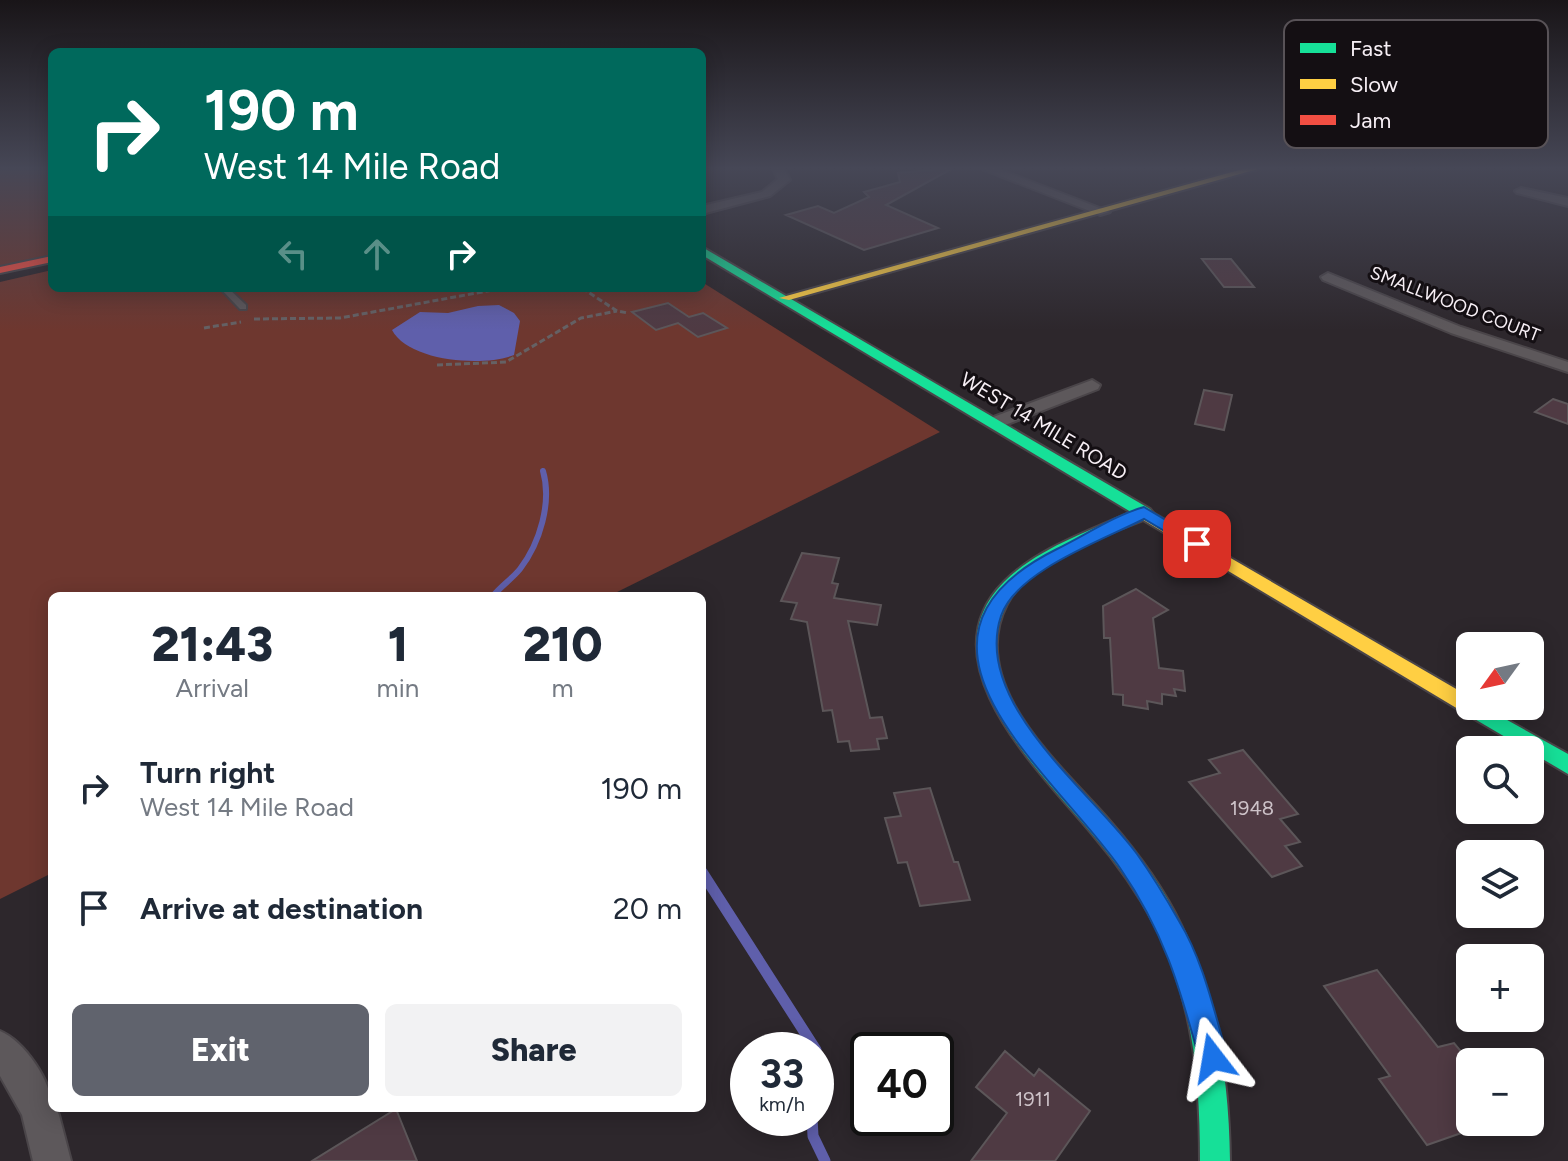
<!DOCTYPE html>
<meta charset="utf-8">
<style>
body{margin:0;font-family:Figtree,sans-serif;background:#f2f2f3;color:#1f2937;height:100vh;display:flex;flex-direction:column;font-size:30px;white-space:nowrap}
*{box-sizing:border-box;margin:0}
p{font-size:26px;color:#747a83}
.icon{flex:none;width:44px;height:44px;fill:none;stroke:currentColor;stroke-width:2;stroke-linecap:round;stroke-linejoin:round}
.map{position:relative;flex:1;overflow:hidden}
.drawer{position:absolute;left:48px;top:592px;width:658px;height:520px;display:flex;flex-direction:column;background:#fff;border-radius:12px;box-shadow:0 4px 20px #0003}
.drawer>*{flex:none}
.top-card{position:absolute;left:48px;top:48px;width:658px;height:244px;border-radius:12px;box-shadow:0 4px 20px #0003;background:#00695c;color:#fff;overflow:hidden}
.needle{width:52px;rotate:237deg}
.controls{position:absolute;left:1456px;top:632px;display:grid;gap:16px}
.controls a{display:grid;place-items:center;width:88px;height:88px;border-radius:12px;background:#fff;box-shadow:0 4px 20px #0003;font-size:40px}
.speed{position:absolute;left:730px;top:1032px;display:flex;gap:16px;font-size:40px;font-weight:700;text-align:center}
.speed>*{display:grid;place-content:center;width:104px;height:104px;border-radius:50%;background:#fff;box-shadow:0 4px 20px #0003;line-height:1}
.speed small{font-size:20px;font-weight:400}
.speed .limit{border:4px solid #111;border-radius:12px;background:#fff;color:#111}
.pin{position:absolute;display:grid;place-items:center;width:68px;height:68px;color:#fff;margin:-34px;border-radius:16px;box-shadow:0 4px 12px #0006}
.me{position:absolute;width:88px;margin:-44px;rotate:346deg;stroke-linejoin:round;filter:drop-shadow(0 0 6px #0008)}
.turn{display:flex;align-items:center;gap:28px;height:168px;padding:0 24px;font-size:36px}
.turn .icon{width:104px;height:104px;stroke-width:2.5}
.turn b{display:block;font-size:56px;line-height:68px}
.lanes{display:flex;align-items:center;height:76px;padding:0 24px;background:#0003;justify-content:center;gap:40px;direction:ltr}
.lanes .off{opacity:.35}
.eta{display:flex;justify-content:space-evenly;align-items:center;height:136px;text-align:center}
.eta b{font-size:48px;font-weight:800;line-height:56px}
.button{display:flex;gap:16px;margin-top:auto;padding:16px 24px}
.button a{flex:1;height:92px;border-radius:12px;background:#60636d;color:#fff;font-size:32px;font-weight:800;line-height:92px;text-align:center}
.button a+a{background:#f2f2f3;color:#1f2937}
ul{padding:0;list-style:none}
li{display:flex;align-items:center;gap:24px;height:120px;padding:0 24px}
li div{flex:1}
li b{display:block;font-size:30px}
li em{font-style:normal}
.map>svg:first-child{display:block}
.green{fill:#6e372f}
.water{fill:#5f5fab}
.lines{fill:none;stroke-linecap:round;stroke-linejoin:round}
.stream-far1{stroke:#5f5fab;stroke-width:6}
.stream{stroke:#5f5fab;stroke-width:11}
.building{fill:#4f3a43;stroke:#5c5659;stroke-width:2}
.lane-casing{stroke:#4a4549;stroke-width:4}
.street-casing{stroke:#4a4549;stroke-width:4}
.fast-casing{stroke:#4a4549;stroke-width:4}
.slow-casing{stroke:#4a4549;stroke-width:4}
.jam-casing{stroke:#4a4549;stroke-width:4}
.path{stroke:#656164;stroke-width:3;stroke-dasharray:6 3;stroke-linecap:butt}
.lane{fill:#5d585b;fill-rule:evenodd}
.street{fill:#5d585b;fill-rule:evenodd}
.fast{fill:#16e098;fill-rule:evenodd}
.slow{fill:#ffcf43;fill-rule:evenodd}
.jam{fill:#f24e42;fill-rule:evenodd}
.route{fill:#1a73e8;stroke:#114b97;stroke-width:2}
.labels{text-anchor:middle;dominant-baseline:central;stroke-width:6;stroke-linejoin:round;paint-order:stroke}
.far-street-label{font-size:18px;fill:#f7eff5;stroke:#140f13}
.street-label{font-size:20px;fill:#f7eff5;stroke:#140f13}
.near-number-label{font-size:20px;fill:#cdc2c8}
.key{fill:#140f13;stroke:#585257;stroke-width:2}
.key-label{font-size:22px;fill:#f7eff5}
</style>
<div class="map">
<svg width="1568" height="1161" viewBox="0 0 1568 1161">
<rect width="100%" height="100%" fill="#2d272c"/>
<!-- green -->
<path class="green" d="M0 167H52V256L0 267Z
M52 270V288H702V282L940 432 609 596H52V873L0 899V282Z"/>
<!-- water -->
<path class="water" d="M499 305 514 313 520 321 514 355C484 367 409 362 392 330L420 312 448 313 478 306Z"/>
<g class="lines">
<!-- stream-far1 -->
<path class="stream-far1" d="M493 596C501 586 512 579 520 569 540 543 552 502 543 471"/>
<!-- stream -->
<path class="stream" d="M702 872 816 1050
M816 1051V1078
M812 1118 813 1136 825 1161"/>
</g>
<!-- building -->
<path class="building" d="M953 168 886 205 938 228 864 250 786 215 818 206 834 213 869 197 864 192 900 182 898 173Z
M1202 259H1231L1254 287H1224Z
M668 303 689 317 703 313 727 328 698 337 678 323 656 330 632 312Z
M1204 390 1232 395 1224 430 1195 424Z
M1553 399 1568 404V424L1535 412Z
M802 553 839 558 832 583 838 584 834 598 881 605 877 625 848 621 870 718 882 717 887 738 877 739 879 749 851 751 849 741 838 742 832 710 823 711 807 622 791 619 797 603 781 601Z
M1136 589 1168 610 1153 618 1159 668 1183 671 1185 691 1174 689 1176 696 1162 694V704L1147 701 1148 709 1123 705V695L1113 694 1110 638H1104L1103 606Z
M1243 750 1298 814 1280 819 1300 842 1285 846 1302 866 1272 877 1189 782 1220 773 1209 760Z
M930 788 954 862H958L970 900 920 906 907 862 898 863 885 818 901 816 894 793Z
M1377 970 1438 1047 1454 1043 1470 1062V1130L1427 1145 1379 1079 1390 1076 1324 986Z
M1005 1051 1034 1076 1039 1069 1090 1111 1055 1161H971L1007 1113 976 1087Z
M396 1109 417 1161H312Z"/>
<g class="lines">
<!-- lane casing -->
<g class="lane-casing">
<path id="lane" d="M220 288H228L246 305V309H240Z"/>
</g>
<!-- street casing -->
<g class="street-casing">
<path id="street" d="M772 167H783L790 180 770 196 702 214V206L762 192 778 179Z
M977 167H993L1110 212 1100 215Z
M1521 188 1568 198V206L1517 193 1515 191Z
M1328 273 1461 327 1568 362V372L1451 333 1323 280 1321 277Z
M1092 380 1100 385 1098 389 1000 427 994 428 985 423 988 419Z
M0 1031C24 1041 52 1081 52 1108H56L59 1115 71 1161H33L22 1115 0 1076Z"/>
</g>
<!-- fast casing -->
<g class="fast-casing">
<path id="fast" d="M702 247 1150 509 1154 514C1147 520 1132 524 1122 528 1087 544 1025 568 1007 604 965 685 1062 766 1109 820 1137 852 1163 887 1181 925 1217 1000 1229 1078 1230 1161H1200C1200 1080 1193 998 1155 925 1138 893 1117 863 1093 835 1043 774 923 663 1004 582 1038 548 1088 532 1131 512L702 255Z
M1482 706 1568 754V774L1473 718 1470 713 1473 708Z"/>
</g>
<!-- slow casing -->
<g class="slow-casing">
<path id="slow" d="M1250 167H1265L789 300 779 298Z
M1146 509 1470 697V706L1487 708 1490 713 1487 718H1473L1140 518 1138 514Z"/>
</g>
<!-- jam casing -->
<g class="jam-casing">
<path id="jam" d="M52 256V262L0 273V267Z"/>
</g>
<!-- path -->
<path class="path" d="M582 288 617 311 628 313
M254 319 340 318 504 288
M204 328 241 322
M437 365 506 362 581 318 617 311"/>
<!-- lane -->
<use href="#lane" class="lane"/>
<!-- street -->
<use href="#street" class="street"/>
<!-- fast -->
<use href="#fast" class="fast"/>
<!-- slow -->
<use href="#slow" class="slow"/>
<!-- jam -->
<use href="#jam" class="jam"/>
</g>
<!-- sky -->
<linearGradient id="sky" x2="0" y2="1"><stop stop-color="#191518"/><stop offset="0.51" stop-color="#464756"/><stop offset="1" stop-color="#464756" stop-opacity="0"/></linearGradient>
<rect width="1568" height="330" fill="url(#sky)"/>
<!-- route -->
<path class="route" d="M1144 507 1206 544 1204 547H1191L1144 519C1103 540 1016 571 1001 616 972 703 1091 791 1137 854 1152 875 1166 898 1179 921 1204 962 1214 1012 1228 1058L1223 1068 1213 1072 1203 1068 1199 1058C1179 985 1164 932 1120 868 1052 771 874 640 1057 549 1084 536 1115 515 1144 507Z"/>
<g class="labels">
<!-- far-street labels -->
<g class="far-street-label">
<text transform="translate(1455 304) rotate(21)">SMALLWOOD COURT</text>
</g>
<!-- street labels -->
<g class="street-label">
<text transform="translate(1044 426) rotate(31)">WEST 14 MILE ROAD</text>
</g>
<!-- near-number labels -->
<g class="near-number-label">
<text x="1252" y="808">1948</text>
<text x="1033" y="1099">1911</text>
</g>
</g>
<!-- legend -->
<rect x="1284" y="20" width="264" height="128" rx="12" class="key"/>
<rect x="1300" y="43" width="36" height="10" fill="#16e098"/>
<rect x="1300" y="79" width="36" height="10" fill="#ffcf43"/>
<rect x="1300" y="115" width="36" height="10" fill="#f24e42"/>
<g class="key-label">
<text x="1350" y="56">Fast</text>
<text x="1350" y="92">Slow</text>
<text x="1350" y="128">Jam</text>
</g>
</svg>
<div class="controls">
<a><svg class="needle" viewBox="-14 -14 28 28"><path d="M0-13l5 13h-10z" fill="#e53935"/><path d="M0 13l5-13h-10z" fill="#747a83"/></svg></a>
<a><svg class="icon" aria-label="search" viewBox="0 0 24 24"><circle cx="10" cy="10" r="6"/><path d="M15 15l6 6"/></svg></a>
<a><svg class="icon" aria-label="layers" viewBox="0 0 24 24"><path d="M12 4l9 5-9 5-9-5zM3 14l9 5 9-5"/></svg></a>
<a>+</a>
<a>−</a>
</div>
<div class="speed"><div>33<small>km/h</small></div><div class="limit">40</div></div>
<div class="pin" style="left:1197px;top:544px;background:#d93025"><svg class="icon" aria-label="arrive" viewBox="0 0 24 24"><path d="M6 21V4h12l-3 4 3 4H6"/></svg></div>
<svg class="me" style="left:1213px;top:1058px" viewBox="-20 -20 40 40"><path d="M0-17L14 15 0 8-14 15z" fill="#1a73e8" stroke="#fff" stroke-width="4"/></svg>
<div class="top-card">
<div class="turn"><svg class="icon" aria-label="right" viewBox="0 0 24 24"><path d="M7 20v-9h11M14 6l5 5-5 5"/></svg><div><b>190 m</b>West 14 Mile Road</div></div>
<div class="lanes"><svg class="icon off" aria-label="left" viewBox="0 0 24 24"><path d="M17 20v-9H6M10 6l-5 5 5 5"/></svg><svg class="icon off" aria-label="ahead" viewBox="0 0 24 24"><path d="M12 20V5M6 11l6-6 6 6"/></svg><svg class="icon" aria-label="right" viewBox="0 0 24 24"><path d="M7 20v-9h11M14 6l5 5-5 5"/></svg></div>
</div>
<section class="drawer">
<div class="eta">
<div><b>21:43</b><p>Arrival</p></div>
<div><b>1</b><p>min</p></div>
<div><b>210</b><p>m</p></div>
</div>
<ul>
<li><svg class="icon" aria-label="right" viewBox="0 0 24 24"><path d="M7 20v-9h11M14 6l5 5-5 5"/></svg><div><b>Turn right</b><p>West 14 Mile Road</p></div><em>190 m</em></li>
<li><svg class="icon" aria-label="arrive" viewBox="0 0 24 24"><path d="M6 21V4h12l-3 4 3 4H6"/></svg><div><b>Arrive at destination</b></div><em>20 m</em></li>
</ul>
<div class="button"><a>Exit</a><a>Share</a></div>
</section>
</div>
